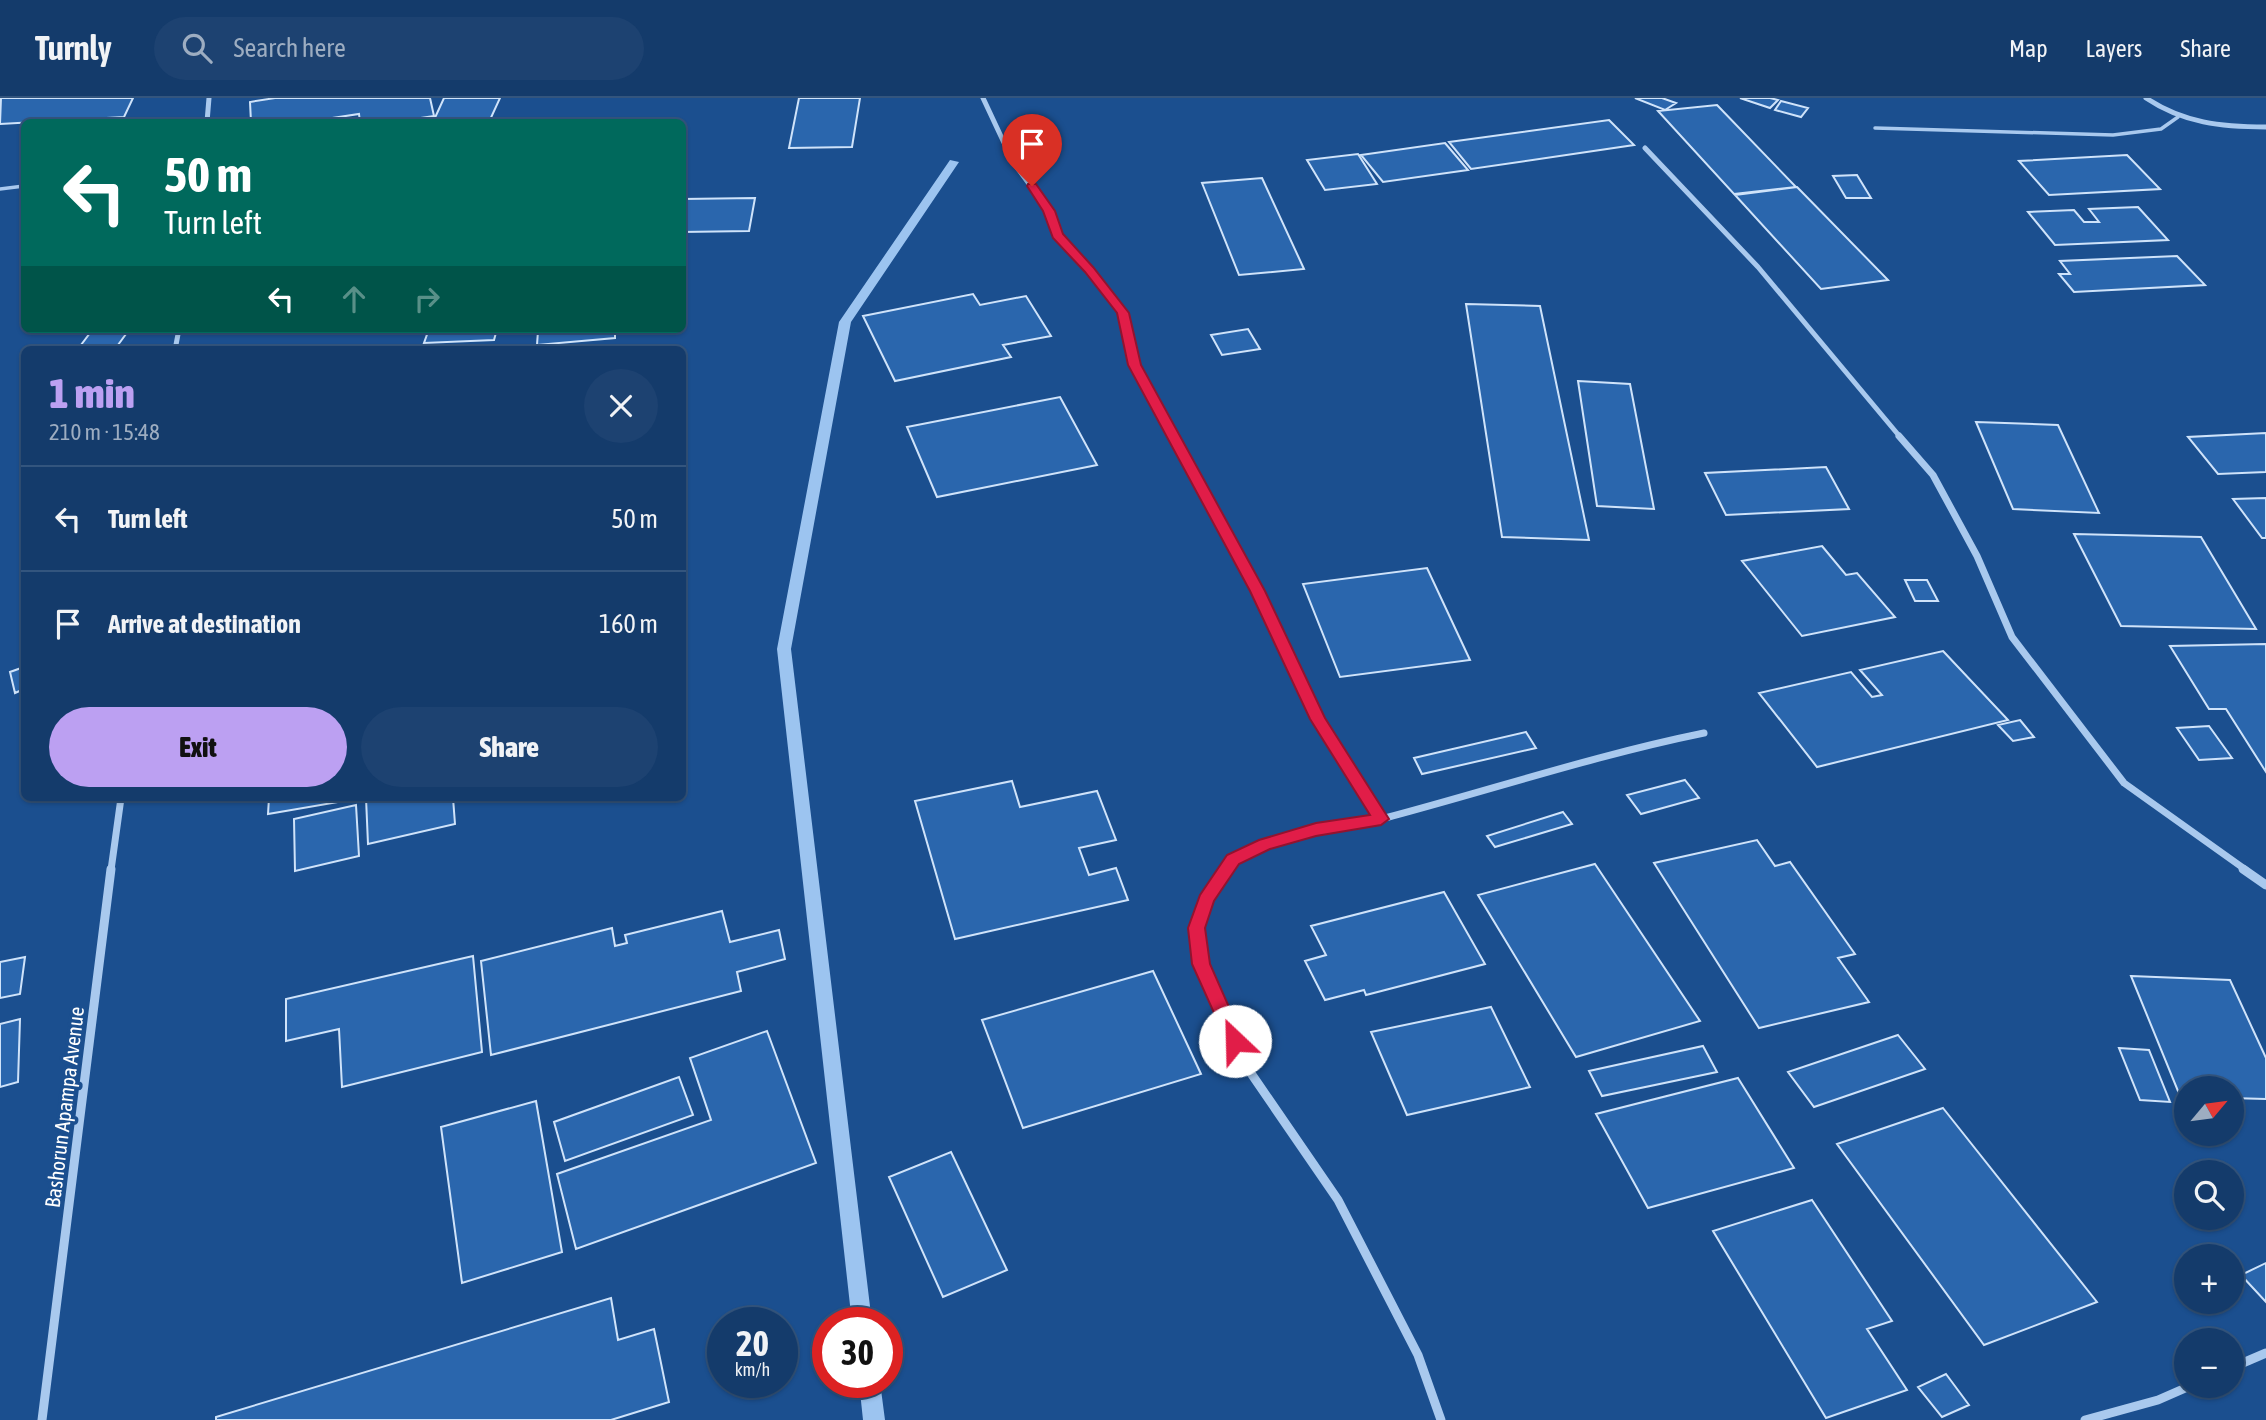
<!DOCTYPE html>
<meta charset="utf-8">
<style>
body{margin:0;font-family:"Asap Condensed",sans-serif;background:#1d4271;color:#f1f3f6;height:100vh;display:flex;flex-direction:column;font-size:26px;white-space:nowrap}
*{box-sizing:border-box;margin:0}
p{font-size:23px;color:#9dadc1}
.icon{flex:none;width:38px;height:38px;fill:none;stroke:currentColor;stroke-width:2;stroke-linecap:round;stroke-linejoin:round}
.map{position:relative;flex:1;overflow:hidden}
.side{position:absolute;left:21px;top:248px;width:665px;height:455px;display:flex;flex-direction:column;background:#143b6b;border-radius:10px;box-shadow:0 2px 5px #0004,0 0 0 2px #33557e}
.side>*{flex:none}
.guide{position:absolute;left:21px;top:21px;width:665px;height:214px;border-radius:10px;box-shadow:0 2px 5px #0004,0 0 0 2px #33557e;background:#00695c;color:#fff;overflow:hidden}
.needle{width:46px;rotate:61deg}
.buttons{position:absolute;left:2174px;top:978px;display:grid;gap:14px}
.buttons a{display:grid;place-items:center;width:70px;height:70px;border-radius:50%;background:#143b6b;box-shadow:0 2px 5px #0004,0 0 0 2px #33557e;font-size:35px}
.speed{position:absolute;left:707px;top:1209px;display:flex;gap:14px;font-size:35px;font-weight:700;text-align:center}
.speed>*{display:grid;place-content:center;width:91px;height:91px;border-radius:50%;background:#143b6b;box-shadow:0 2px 5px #0004,0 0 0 2px #33557e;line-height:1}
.speed small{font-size:18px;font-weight:400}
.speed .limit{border:10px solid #d22;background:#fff;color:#111}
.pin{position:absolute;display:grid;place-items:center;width:60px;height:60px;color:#fff;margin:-72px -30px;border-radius:50% 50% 50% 0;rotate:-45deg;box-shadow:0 0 7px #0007}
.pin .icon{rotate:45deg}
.me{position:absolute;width:77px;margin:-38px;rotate:336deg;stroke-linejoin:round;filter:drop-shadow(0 0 5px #0008)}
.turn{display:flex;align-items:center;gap:24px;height:147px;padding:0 28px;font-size:32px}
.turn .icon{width:91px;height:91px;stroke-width:2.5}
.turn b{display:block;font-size:49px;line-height:60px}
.lanes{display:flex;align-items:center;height:66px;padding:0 28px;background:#0003;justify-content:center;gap:35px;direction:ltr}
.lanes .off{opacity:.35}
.round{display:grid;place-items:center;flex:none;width:74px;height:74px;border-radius:37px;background:#1d4271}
.head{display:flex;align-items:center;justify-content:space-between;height:119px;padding:0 28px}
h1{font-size:42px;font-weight:800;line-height:52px;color:#bca0f2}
.action{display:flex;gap:14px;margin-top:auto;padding:14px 28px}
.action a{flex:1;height:80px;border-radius:42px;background:#bca0f2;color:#111;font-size:28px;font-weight:800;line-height:80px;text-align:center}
.action a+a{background:#1d4271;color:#f1f3f6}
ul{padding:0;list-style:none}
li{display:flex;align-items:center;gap:21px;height:105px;padding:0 28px;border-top:2px solid #33557e}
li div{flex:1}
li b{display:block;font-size:26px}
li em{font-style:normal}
header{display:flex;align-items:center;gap:42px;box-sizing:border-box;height:98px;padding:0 35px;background:#143b6b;border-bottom:2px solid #33557e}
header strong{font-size:33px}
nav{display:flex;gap:38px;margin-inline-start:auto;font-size:24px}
.search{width:490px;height:63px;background:#1d4271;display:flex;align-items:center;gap:18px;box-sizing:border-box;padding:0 24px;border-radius:38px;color:#9dadc1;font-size:26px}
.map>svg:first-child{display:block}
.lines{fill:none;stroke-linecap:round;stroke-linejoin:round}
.stream{fill:#9cc4f0;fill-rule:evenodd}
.building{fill:#2a66ad;stroke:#cfe3fa;stroke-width:2}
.lane{stroke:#a9c9ee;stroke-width:3.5}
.street-far2{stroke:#a9c9ee;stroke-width:5}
.street-far1{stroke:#a9c9ee;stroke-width:7}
.street{stroke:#a9c9ee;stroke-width:9}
.route{fill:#e11d48;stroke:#92132f;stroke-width:2}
.labels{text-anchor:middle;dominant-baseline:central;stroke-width:7;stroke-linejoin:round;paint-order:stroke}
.street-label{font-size:21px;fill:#fff;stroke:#1b4f8f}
</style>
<header>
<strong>Turnly</strong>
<div class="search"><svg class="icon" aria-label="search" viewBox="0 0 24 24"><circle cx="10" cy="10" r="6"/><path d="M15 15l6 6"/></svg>Search here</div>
<nav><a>Map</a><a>Layers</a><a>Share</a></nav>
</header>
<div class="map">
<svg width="2266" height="1322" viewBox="0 0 2266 1322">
<rect width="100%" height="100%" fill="#1b4f8f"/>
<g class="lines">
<!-- stream -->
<path class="stream" d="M950 62 959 64 851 224 791 551 872 1225H852L777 551 839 224Z
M859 1284H880L885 1322H863Z"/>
</g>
<!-- building -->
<path class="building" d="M1 0H133L124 19 0 26Z
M275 0H430L434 18 394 24H360L359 16 306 24H251L250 4Z
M444 0H500L489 24H433Z
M799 0H860L852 49 789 50Z
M1635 0H1662L1676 5 1665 12Z
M1740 0H1770L1778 2 1770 10Z
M1781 3 1808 10 1801 19 1775 12Z
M1717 7 1796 89 1734 96 1658 13Z
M1609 22 1634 47 1471 71 1449 44Z
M1445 45 1468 72 1383 84 1361 57Z
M1358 56 1377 86 1325 92 1307 62Z
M2127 57 2160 91 2049 97 2019 63Z
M1857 77 1871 100H1846L1833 78Z
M1262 80 1304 171 1239 177 1202 85Z
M1797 89 1888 182 1821 191 1735 97Z
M755 100 749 133 682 134V101Z
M2138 109 2168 142 2055 147 2028 114 2074 112 2084 124H2099L2089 111Z
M2177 158 2205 187 2074 194 2059 176H2070L2060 163Z
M973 196 980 207 1026 198 1051 238 1003 247 1011 259 895 283 863 218Z
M1466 206 1540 208 1589 442 1502 439Z
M429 231H497L494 242 424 245Z
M514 231H615V240L537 247 538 233 513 235Z
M1248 231 1260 251 1222 257 1211 237Z
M90 235 126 236 115 251H78Z
M1578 283 1630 286 1654 411 1597 408Z
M1060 299 1097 367 937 399 907 329Z
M1976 324 2058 327 2099 415 2013 411Z
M2266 335V374L2218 376 2188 339Z
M1826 369 1849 411 1726 417 1705 375Z
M2266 400V440H2262L2233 401Z
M2074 436 2201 439 2256 531 2121 528Z
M1822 448 1846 477 1857 475 1895 519 1802 538 1742 463Z
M1427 470 1470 562 1340 579 1303 486Z
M1905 482H1927L1938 503H1915Z
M2266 546V674L2226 611H2209L2170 548Z
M1943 553 2008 622 1817 669 1759 595 1851 574 1872 599 1882 597 1860 572Z
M24 569V591L15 595 10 574Z
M2020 622 2034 639 2013 643 1998 627Z
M2209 628 2232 660 2199 662 2177 630Z
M1526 634 1536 650 1422 676 1414 660Z
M1685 682 1699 700 1641 716 1627 697Z
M1012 683 1020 709 1097 693 1116 742 1079 750 1089 777 1116 770 1128 802 955 841 915 703Z
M269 700H350V702L268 716Z
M366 700H453L455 726 368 746Z
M356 707 359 758 295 773 294 721Z
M1563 714 1572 726 1495 749 1487 738Z
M1757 742 1775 768 1790 764 1855 856 1838 860 1869 904 1759 930 1654 765Z
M1595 766 1700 923 1576 959 1478 797Z
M1444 794 1485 866 1366 897 1364 892 1325 902 1305 863 1326 857 1311 828Z
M722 813 730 844 779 832 785 861 737 874 741 893 491 957 481 863 612 830 615 848 627 845 625 837Z
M473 858 482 954 342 989 339 931 286 943V901Z
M25 859 20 896 0 900V864Z
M1153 873 1201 976 1023 1030 982 922Z
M2131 878 2230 882 2266 960V1001L2231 1000V990H2186V998H2180Z
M1491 909 1530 989 1407 1017 1371 934Z
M20 921 18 984 0 989V926Z
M767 933 816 1065 576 1151 557 1076 711 1022 690 960Z
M1898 937 1925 971 1814 1009 1788 974Z
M1703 948 1717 974 1602 998 1589 973Z
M2119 950 2149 952 2170 1004 2140 1002Z
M679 979 693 1017 565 1063 554 1024Z
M1738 980 1794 1070 1648 1110 1596 1016Z
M536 1003 562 1154 462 1185 441 1029Z
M1943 1010 2097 1204 1984 1247 1837 1046Z
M951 1054 1007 1172 943 1199 889 1079Z
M1812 1102 1892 1223 1867 1231 1907 1292 1826 1320 1713 1133Z
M2266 1165V1204L2241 1177Z
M611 1200 618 1242 654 1231 669 1304 611 1322H216V1319Z
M1946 1276 1969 1307 1942 1319 1918 1289Z"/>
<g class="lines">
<!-- lane -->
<path class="lane" d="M1875 30 2113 37 2161 31 2178 19
M0 91 24 88"/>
<!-- street-far2 -->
<path class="street-far2" d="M983 0 1013 64 1049 113 1057 137 1089 171 1123 215 1135 267 1175 340
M2146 0C2183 25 2222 29 2266 29
M207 24 209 0
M1645 50 1758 169 1901 340
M175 252 179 231"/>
<!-- street-far1 -->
<path class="street-far1" d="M1174 338 1258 493 1318 621 1381 721
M1899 338 1933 377 1977 458 2012 539 2124 685 2246 772
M111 772 121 700
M1226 772C1235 759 1250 752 1265 746 1303 731 1345 730 1385 720 1491 692 1596 657 1704 635"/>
<!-- street -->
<path class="street" d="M1227 771 1206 802 1197 830 1201 866 1246 968 1338 1102 1418 1257 1441 1322
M2243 771 2266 787
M2231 1270 2266 1255
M42 1322 111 771
M2085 1322 2158 1302 2190 1288"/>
</g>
<!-- route -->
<path class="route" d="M1028 86H1036L1055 113 1063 136 1093 169 1129 215 1141 267 1265 493 1325 620 1389 721 1381 727 1316 738 1270 751 1239 766 1214 803 1205 830 1210 866 1244 943 1241 948 1235 950 1229 948 1192 866 1188 830 1200 797 1227 757 1259 742 1316 725 1370 717 1310 621 1250 493 1128 267 1117 215 1085 174 1053 140 1043 113 1027 88Z"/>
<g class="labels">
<!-- street labels -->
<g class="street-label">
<text transform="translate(64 1009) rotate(-83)">Bashorun Apampa Avenue</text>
</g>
</g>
</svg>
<div class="buttons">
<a><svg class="needle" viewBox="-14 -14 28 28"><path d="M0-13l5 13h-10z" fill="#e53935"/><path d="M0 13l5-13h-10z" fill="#9dadc1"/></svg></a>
<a><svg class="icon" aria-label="search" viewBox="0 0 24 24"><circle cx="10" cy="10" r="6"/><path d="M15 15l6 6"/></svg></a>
<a>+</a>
<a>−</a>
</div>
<div class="speed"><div>20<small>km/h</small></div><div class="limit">30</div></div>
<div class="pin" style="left:1032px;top:88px;background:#d93025"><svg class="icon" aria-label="arrive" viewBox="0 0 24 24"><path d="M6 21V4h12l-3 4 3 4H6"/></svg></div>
<svg class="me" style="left:1235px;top:943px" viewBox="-20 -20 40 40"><circle r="19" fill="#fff"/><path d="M0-13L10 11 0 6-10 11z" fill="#e11d48"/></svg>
<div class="guide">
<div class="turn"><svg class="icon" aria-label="left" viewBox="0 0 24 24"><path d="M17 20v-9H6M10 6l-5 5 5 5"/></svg><div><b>50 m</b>Turn left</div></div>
<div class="lanes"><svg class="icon" aria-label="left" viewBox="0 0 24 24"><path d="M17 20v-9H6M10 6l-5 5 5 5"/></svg><svg class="icon off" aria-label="ahead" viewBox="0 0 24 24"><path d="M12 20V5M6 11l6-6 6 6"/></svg><svg class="icon off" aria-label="right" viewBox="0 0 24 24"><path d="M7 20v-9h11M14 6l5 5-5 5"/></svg></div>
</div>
<section class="side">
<div class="head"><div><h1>1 min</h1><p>210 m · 15:48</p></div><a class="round"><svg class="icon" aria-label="close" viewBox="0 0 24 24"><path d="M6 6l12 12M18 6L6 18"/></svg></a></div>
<ul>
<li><svg class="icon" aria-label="left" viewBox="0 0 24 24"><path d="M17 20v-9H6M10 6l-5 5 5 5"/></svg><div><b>Turn left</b></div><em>50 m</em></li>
<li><svg class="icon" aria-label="arrive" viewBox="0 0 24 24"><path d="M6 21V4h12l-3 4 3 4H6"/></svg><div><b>Arrive at destination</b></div><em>160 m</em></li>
</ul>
<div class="action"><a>Exit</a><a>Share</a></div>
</section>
</div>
